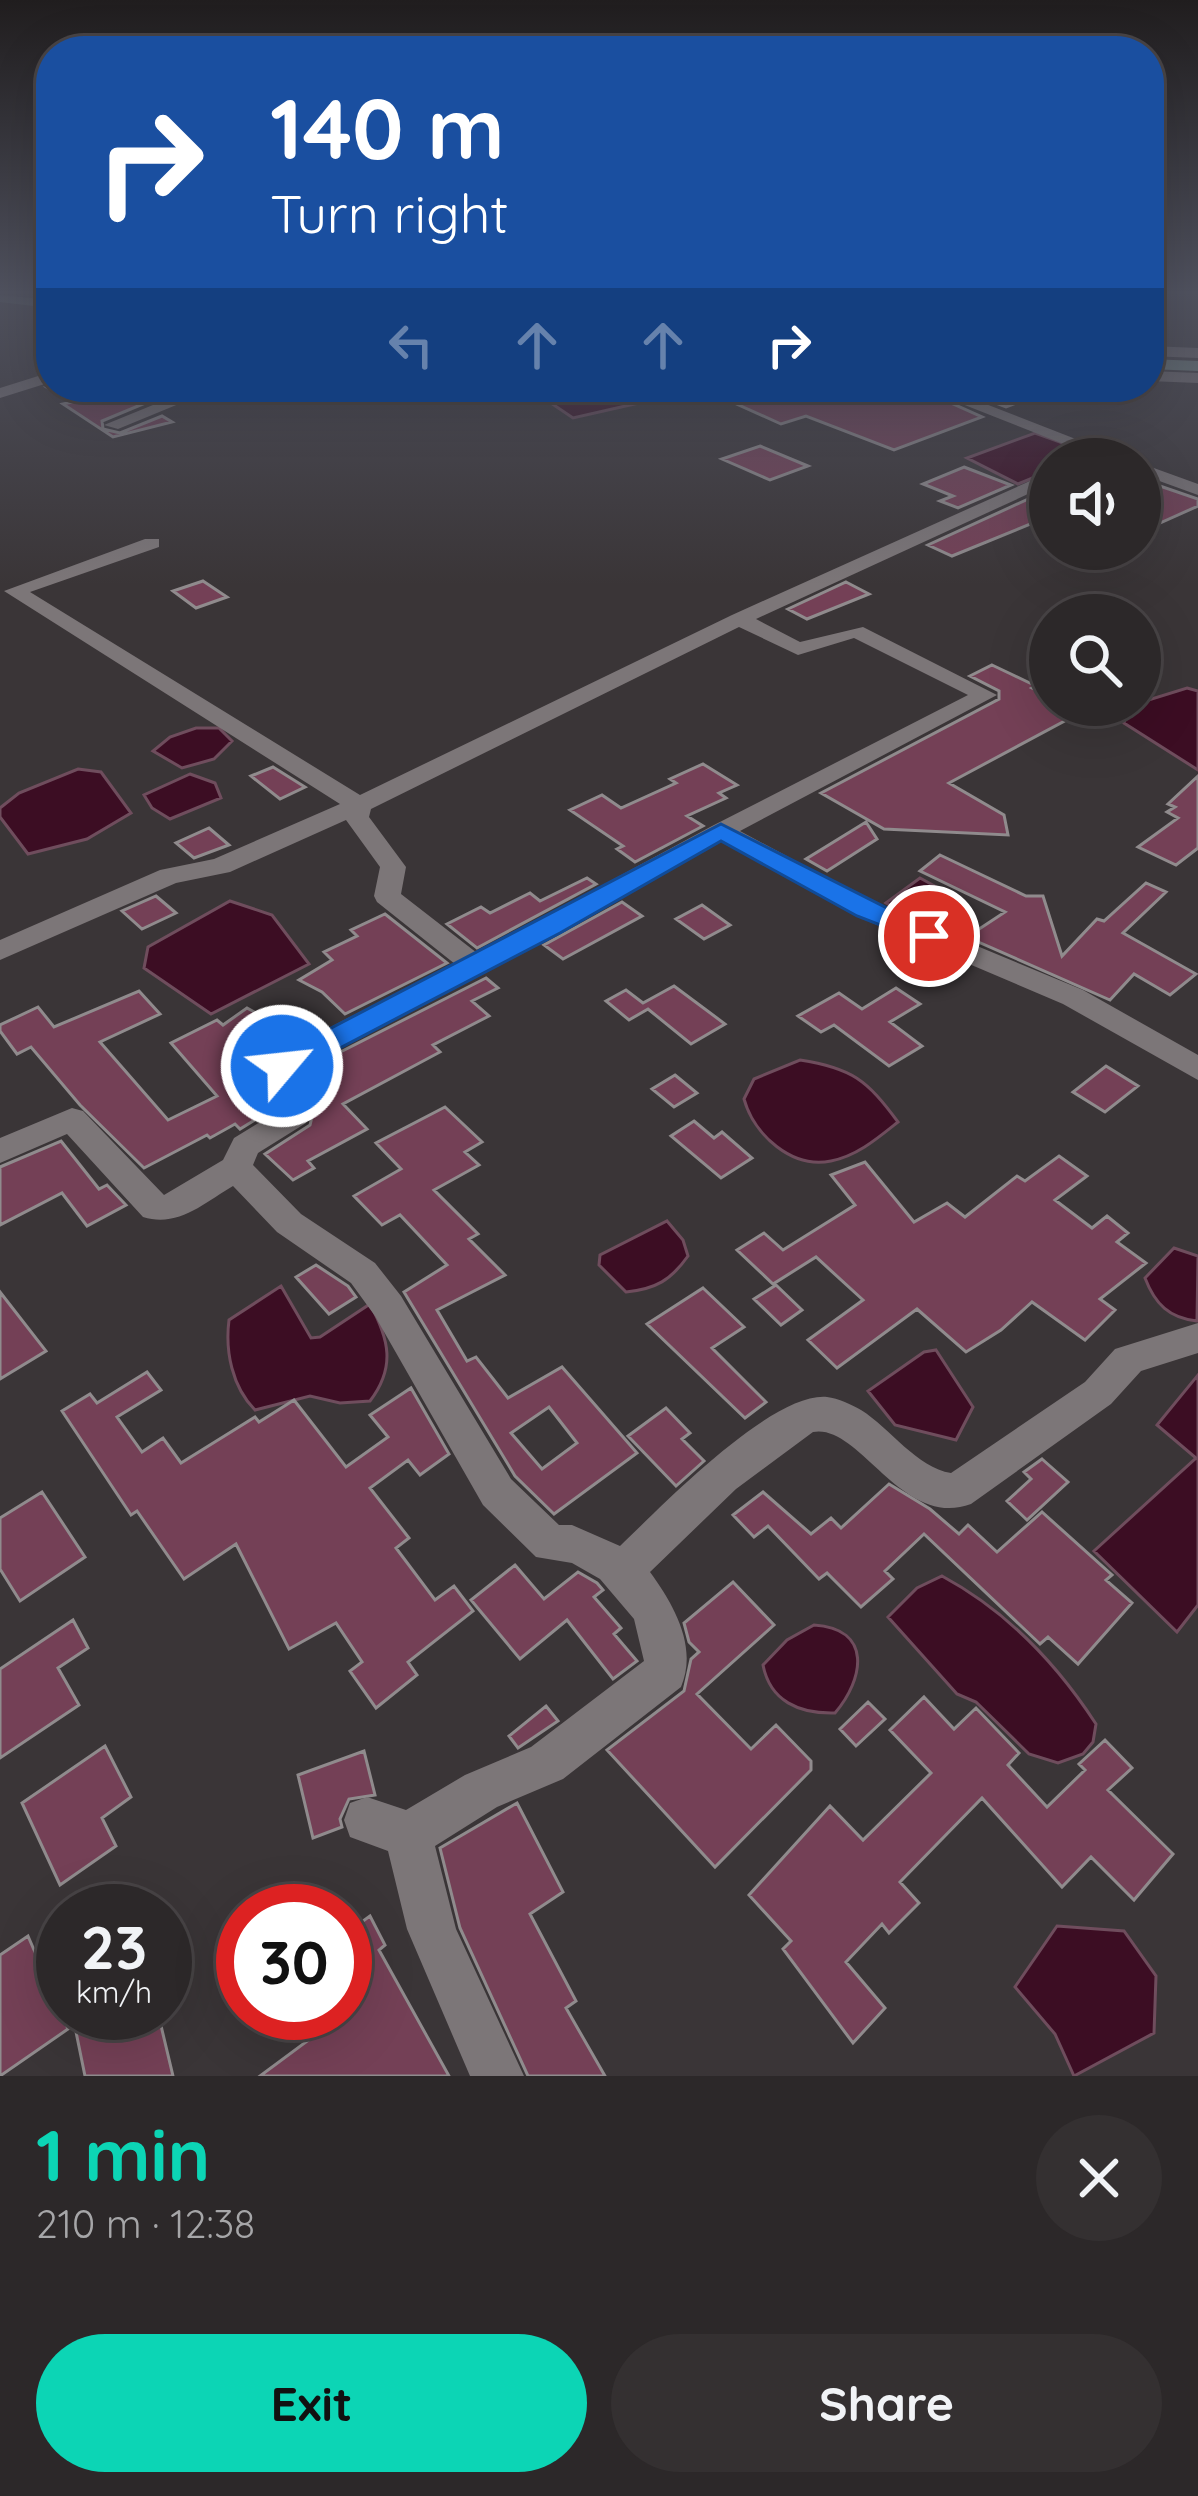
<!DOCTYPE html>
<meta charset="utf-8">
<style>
body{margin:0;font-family:Quicksand,sans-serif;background:#343031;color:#f1f3f6;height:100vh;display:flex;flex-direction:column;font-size:45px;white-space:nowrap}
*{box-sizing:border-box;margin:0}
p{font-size:39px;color:#a6a6a8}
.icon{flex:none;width:66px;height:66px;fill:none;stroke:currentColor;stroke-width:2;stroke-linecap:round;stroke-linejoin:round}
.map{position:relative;height:2076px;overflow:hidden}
.details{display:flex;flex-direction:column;background:#2c2829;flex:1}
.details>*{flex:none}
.hud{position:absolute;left:36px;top:36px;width:1128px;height:366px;border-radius:48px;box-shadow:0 12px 48px #0002,0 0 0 3px #484446;background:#1a4fa0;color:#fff;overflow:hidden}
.tools{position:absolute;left:1029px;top:438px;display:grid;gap:24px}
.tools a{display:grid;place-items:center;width:132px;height:132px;border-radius:50%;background:#2c2829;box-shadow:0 12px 48px #0002,0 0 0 3px #484446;font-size:60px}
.speed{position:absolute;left:36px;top:1884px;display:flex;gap:24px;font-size:60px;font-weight:700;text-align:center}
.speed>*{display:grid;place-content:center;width:156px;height:156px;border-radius:50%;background:#2c2829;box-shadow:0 12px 48px #0002,0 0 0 3px #484446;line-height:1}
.speed small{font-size:30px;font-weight:400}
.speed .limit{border:18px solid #d22;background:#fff;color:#111}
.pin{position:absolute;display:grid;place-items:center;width:102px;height:102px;color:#fff;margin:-51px;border:6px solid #fff;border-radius:50%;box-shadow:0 3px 12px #0007}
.me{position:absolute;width:132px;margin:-66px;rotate:62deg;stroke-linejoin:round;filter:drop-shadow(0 0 9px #0008)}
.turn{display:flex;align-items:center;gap:42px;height:252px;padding:0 36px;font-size:54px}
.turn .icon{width:156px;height:156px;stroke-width:2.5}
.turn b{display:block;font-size:84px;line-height:102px}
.lanes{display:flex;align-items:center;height:114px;padding:0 36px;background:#0003;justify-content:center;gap:60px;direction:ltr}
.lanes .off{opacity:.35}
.round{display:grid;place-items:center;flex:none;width:126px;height:126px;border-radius:63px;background:#343031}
.summary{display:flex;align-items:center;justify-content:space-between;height:204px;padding:0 36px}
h1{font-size:72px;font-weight:800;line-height:90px;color:#0cd5b5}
.primary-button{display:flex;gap:24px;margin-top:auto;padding:24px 36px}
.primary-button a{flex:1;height:138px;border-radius:72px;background:#0cd5b5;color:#111;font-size:48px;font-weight:800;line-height:138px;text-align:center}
.primary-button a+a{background:#343031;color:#f1f3f6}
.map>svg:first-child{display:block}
.water{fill:#3c0d23;stroke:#6f4d5d;stroke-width:3}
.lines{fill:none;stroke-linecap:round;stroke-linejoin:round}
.canal{fill:#3c0d23;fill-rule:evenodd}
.building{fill:#744056;stroke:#908b8d;stroke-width:3;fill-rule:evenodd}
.street{fill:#7c7678;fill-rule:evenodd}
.secondary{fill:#79918c;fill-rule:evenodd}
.route{fill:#1a73e8;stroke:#114b97;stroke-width:3}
</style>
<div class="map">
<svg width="1198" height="2076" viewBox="0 0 1198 2076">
<rect width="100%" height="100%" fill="#3a3537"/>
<!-- water -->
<path class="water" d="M585 387H618L643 402 573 418 545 399Z
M1035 433 1088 452 1087 456 1050 459V471L1018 484 967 458Z
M1187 688 1198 691V770L1124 723 1129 706Z
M196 728H219L232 741 214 759 182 768 153 751 170 737Z
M78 769 101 772 131 813 87 839 28 854 0 817V808L19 793Z
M190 774 215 783 221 798 170 819 152 808 144 795Z
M920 878 960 900 971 913 934 932 886 903Z
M230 901 272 915 309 964 211 1014 144 968 148 947Z
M800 1060C852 1068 867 1080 898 1122 878 1138 857 1156 831 1161 792 1169 754 1135 744 1099L754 1079Z
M667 1221 683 1240 688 1256C671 1280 656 1289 626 1292L599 1265 600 1255Z
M1174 1248 1198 1256 1197 1321C1169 1318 1155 1304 1145 1278Z
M281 1286 311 1338 320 1337 370 1304C389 1339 396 1367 370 1401L340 1403 310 1396 255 1410C232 1387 225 1351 229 1320Z
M936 1350 973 1407 956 1440 895 1425 868 1391 924 1352Z
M1198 1375V1605L1177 1632 1094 1551 1196 1458 1157 1425Z
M942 1576C1005 1610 1057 1664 1096 1724L1093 1742 1083 1754 1058 1763 1029 1754 976 1702 957 1694 888 1617 917 1588Z
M814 1625C873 1629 864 1679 835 1713 799 1714 770 1701 763 1665L787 1640Z
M1057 1926 1124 1931 1156 1976 1154 2033 1074 2076 1055 2034 1015 1987Z"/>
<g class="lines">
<!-- canal -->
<path class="canal" d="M40 295H51V299L42 298Z"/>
</g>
<!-- building -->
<path class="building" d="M115 387 143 404 102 421 103 429 120 433 162 416 172 422 113 437 63 404 72 402 48 388Z
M753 387H915L982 417 894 450 806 416 781 424 721 397Z
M954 387H1053L1054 389 1006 407Z
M760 446 808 466 770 480 722 459Z
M964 467 1011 485 958 508 940 501 953 496 923 484Z
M1157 485 1198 499V506L1140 532V492Z
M1050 489V516L952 556 928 545Z
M203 581 227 597 196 608 173 591Z
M846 582 869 594 807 619 788 609Z
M992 665 1036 686 1032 688 1050 697V705L1068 706 1060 711 1072 717 949 783 1004 815 1008 835 884 829 821 793 999 699V691L970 676Z
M703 764 737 785 719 793 726 798 687 816 703 826 635 862 617 849 623 846 570 810 602 795 621 808 676 783 670 779Z
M273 767 305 787 280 799 251 776Z
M1198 776V848L1176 865 1138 847 1178 818 1167 812 1175 807 1168 804Z
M866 822 877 839 827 871 806 859Z
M209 828 229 845 194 858 176 843Z
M940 855 1026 896H1043L1062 956 1097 919 1104 921 1146 883 1166 892 1123 933 1196 974 1170 995 1134 974 1110 1000 967 937 1005 912 920 871Z
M587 878 596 884 477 948 447 924 481 907 490 913 530 893 540 901Z
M156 896 176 913 142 929 122 911Z
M622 902 642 916 563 959 544 945Z
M702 905 730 925 704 939 676 919Z
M385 914 447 963 345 1014 322 992 299 980 332 960 324 952 357 936 351 930Z
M486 978 498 988 472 1001 489 1016 433 1045 440 1052 343 1104 367 1129 308 1161 314 1168 293 1180 265 1154 310 1125 316 1101 307 1069Z
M674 986 725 1024 691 1044 648 1009 629 1020 606 1001 626 990 643 1003Z
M896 988 920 1004 890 1022 922 1046 889 1066 834 1025 821 1032 798 1016 839 993 862 1009Z
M139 991 160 1014 100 1042 168 1120 217 1096 171 1043 217 1020 223 1025 247 1008 300 1037 271 1052 265 1061 276 1107 240 1129 235 1124 210 1138 207 1135 144 1168 80 1105 31 1047 17 1054 0 1031V1025L38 1007 54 1027Z
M1106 1066 1138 1086 1105 1112 1073 1092Z
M675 1075 697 1093 674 1107 652 1089Z
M445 1107 482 1142 465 1152 479 1165 434 1190 478 1234 469 1239 505 1275 437 1310 467 1361 476 1357 508 1398 562 1367 637 1453 554 1514 515 1476 404 1292 447 1265 400 1215 382 1225 354 1196 401 1169 376 1143ZM549 1407 577 1443 542 1469 511 1433Z
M694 1121 714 1138 722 1132 752 1158 721 1178 671 1136Z
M61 1141 99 1189 107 1185 126 1205 87 1226 62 1193 0 1225V1167Z
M1059 1156 1087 1176 1055 1200 1092 1228 1107 1216 1128 1233 1117 1242 1146 1263 1100 1299 1115 1310 1085 1340 1032 1302 1001 1330 966 1352 917 1309 837 1368 808 1340 863 1300 816 1257 773 1284 737 1250 764 1233 783 1250 855 1205 831 1175 865 1162 914 1222 947 1203 965 1217 1017 1176 1025 1181Z
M316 1265 348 1286 356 1297 329 1314 296 1277Z
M776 1285 802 1310 781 1325 754 1299Z
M703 1288 744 1327 712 1348 766 1402 745 1418 647 1324Z
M0 1292 46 1351 0 1379Z
M147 1372 161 1390 117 1417 142 1452 163 1438 181 1463 255 1417 259 1422 294 1400 346 1467 388 1437 370 1415 411 1388 449 1454 420 1475 408 1460 370 1488 409 1538 396 1548 435 1600 454 1586 473 1611 408 1662 417 1675 376 1708 350 1671 362 1662 336 1623 289 1649 236 1544 184 1579 137 1511 131 1515 62 1411 90 1394 97 1403Z
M666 1408 690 1433 682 1439 704 1461 676 1486 628 1436Z
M1042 1459 1068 1482 1027 1520 1007 1501 1031 1479 1024 1472Z
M889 1484 930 1509 959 1534 968 1525 997 1552 1042 1512 1112 1575 1106 1580 1132 1603 1078 1664 1048 1637 1040 1644 924 1534 885 1571 893 1579 861 1607 827 1573 819 1579 768 1526 754 1537 733 1515 763 1492 811 1534 831 1518 841 1528Z
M42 1492 85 1557 20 1601 0 1569V1518Z
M515 1565 544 1599 578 1572 597 1583 603 1590 594 1597 621 1628 614 1634 637 1661 613 1679 567 1620 520 1659 471 1600Z
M733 1582 774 1625 697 1694 751 1749 776 1725 811 1761V1770L715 1867 607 1750 684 1691 691 1659 699 1652 689 1642 684 1623Z
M73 1620 88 1648 58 1668 79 1705 0 1758V1669Z
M924 1697 954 1729 976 1708 1019 1753 1008 1765 1047 1807 1085 1770 1079 1764 1105 1740 1132 1768 1108 1790 1173 1854 1134 1900 1091 1857 1062 1887 982 1798 900 1882 919 1903 889 1933 882 1924 846 1962 885 2008 853 2043 783 1949 791 1941 749 1895 830 1806 863 1840 931 1773 890 1730Z
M868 1702 885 1719 856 1746 840 1729Z
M546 1706 558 1721 518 1748 509 1736Z
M105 1746 131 1797 102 1818 116 1846 60 1885 22 1803Z
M364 1751 375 1795 349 1799 340 1819 342 1827 313 1838 298 1775Z
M517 1803 563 1892 530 1914 576 2001 566 2008 605 2076H528L460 1928 440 1848Z
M370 1916 385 1945 379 1950 449 2076H260L345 2013V1934Z
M28 1936 68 2029 0 2076V1955Z
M102 2013H158L173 2076H85L75 2027Z"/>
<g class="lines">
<!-- street -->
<path class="street" d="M1149 346 1198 348V358L1149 356Z
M1149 371 1198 373V383L1149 381Z
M51 372V382L0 398V388Z
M197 387H220L118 429 104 425Z
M919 387H942L1109 452 1094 456Z
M1140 463 1198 484V495L1140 474Z
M1050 472V484L756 619 800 642 863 627 997 695 740 831 876 904 1083 990 1198 1055V1080L1063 1004 856 916 721 841 485 973 301 1067C308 1088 318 1103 306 1123L258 1153 253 1165 301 1214 375 1263 401 1296 511 1479 559 1525H572L620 1546C660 1508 771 1392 827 1397 838 1398 852 1405 861 1410 890 1428 917 1468 951 1473L1085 1382 1115 1349 1198 1323V1353L1141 1371 1111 1404 971 1504C902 1530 860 1423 813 1432L736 1489 650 1572C674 1605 698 1647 681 1687L563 1779 497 1807 435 1846 456 1929 524 2076H470L407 1929 388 1851 350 1837 344 1820 350 1803 367 1797 406 1810 465 1775 531 1747 644 1661 634 1619 600 1579 572 1563 536 1557 483 1505 375 1316 351 1283 277 1232 233 1186C204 1203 178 1228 143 1217L67 1134 0 1163V1138L72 1108 83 1111 164 1195 223 1160 234 1138 281 1109 269 1063 273 1056 455 964 377 902 374 896 380 867 346 820 230 872 176 883 0 960V940L160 870 214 859 340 804 4 591 145 539H159V547L30 592 360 795 732 615ZM739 627 798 655 854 638 968 695 712 826 477 953 401 894 406 867 369 817 371 809Z"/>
<!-- secondary -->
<path class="secondary" d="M0 295 51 300V308L0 302Z
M1149 359 1198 361V371L1149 369Z"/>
</g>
<!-- sky -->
<linearGradient id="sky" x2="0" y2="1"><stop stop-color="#201d1e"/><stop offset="0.5" stop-color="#4f515e"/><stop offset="1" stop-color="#4f515e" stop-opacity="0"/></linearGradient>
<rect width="1198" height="585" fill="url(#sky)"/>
<!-- route -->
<path class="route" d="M721 824 942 936 929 944 857 916 721 841 560 933 292 1073 282 1076 268 1066 272 1059Z"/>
</svg>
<div class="tools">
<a><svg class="icon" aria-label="sound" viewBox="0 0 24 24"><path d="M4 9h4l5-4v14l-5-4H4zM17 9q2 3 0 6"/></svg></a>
<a><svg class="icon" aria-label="search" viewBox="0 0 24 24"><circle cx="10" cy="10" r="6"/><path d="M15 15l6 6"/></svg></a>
</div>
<div class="speed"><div>23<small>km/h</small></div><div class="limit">30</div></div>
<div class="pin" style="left:929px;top:936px;background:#d93025"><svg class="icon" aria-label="arrive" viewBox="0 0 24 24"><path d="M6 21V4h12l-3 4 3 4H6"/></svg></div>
<svg class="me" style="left:282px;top:1066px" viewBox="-20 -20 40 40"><circle r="17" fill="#1a73e8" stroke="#fff" stroke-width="3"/><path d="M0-11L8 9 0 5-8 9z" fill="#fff"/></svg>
<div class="hud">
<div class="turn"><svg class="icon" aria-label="right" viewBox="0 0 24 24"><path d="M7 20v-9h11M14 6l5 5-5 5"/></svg><div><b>140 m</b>Turn right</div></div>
<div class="lanes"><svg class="icon off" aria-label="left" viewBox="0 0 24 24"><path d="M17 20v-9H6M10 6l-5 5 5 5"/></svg><svg class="icon off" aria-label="ahead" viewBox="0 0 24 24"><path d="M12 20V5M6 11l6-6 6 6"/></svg><svg class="icon off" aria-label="ahead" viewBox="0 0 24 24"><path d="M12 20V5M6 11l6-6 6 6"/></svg><svg class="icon" aria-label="right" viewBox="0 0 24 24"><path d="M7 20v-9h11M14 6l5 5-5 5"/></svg></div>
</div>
</div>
<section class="details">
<div class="summary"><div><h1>1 min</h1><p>210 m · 12:38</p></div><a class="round"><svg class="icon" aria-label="close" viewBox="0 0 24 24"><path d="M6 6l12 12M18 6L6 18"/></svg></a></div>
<div class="primary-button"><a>Exit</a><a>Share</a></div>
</section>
